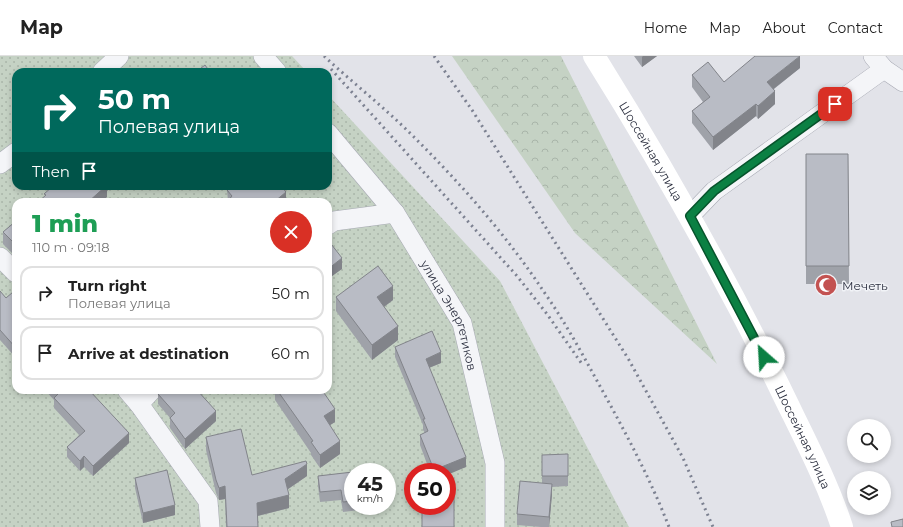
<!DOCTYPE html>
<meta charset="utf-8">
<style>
body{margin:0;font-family:Montserrat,sans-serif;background:#f2f2f2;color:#222;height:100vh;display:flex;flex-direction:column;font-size:15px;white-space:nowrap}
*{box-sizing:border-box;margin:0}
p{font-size:13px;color:#767676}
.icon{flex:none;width:22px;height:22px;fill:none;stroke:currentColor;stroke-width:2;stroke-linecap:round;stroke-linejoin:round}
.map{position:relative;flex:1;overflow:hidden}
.drawer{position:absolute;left:12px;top:142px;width:320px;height:196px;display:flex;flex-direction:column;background:#fff;border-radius:12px;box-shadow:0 2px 6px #0003}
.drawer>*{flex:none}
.banner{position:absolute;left:12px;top:12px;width:320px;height:122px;border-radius:12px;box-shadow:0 2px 6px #0003;background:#00695c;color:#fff;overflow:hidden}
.tools{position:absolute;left:847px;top:363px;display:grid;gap:8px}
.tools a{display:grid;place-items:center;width:44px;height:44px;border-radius:50%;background:#fff;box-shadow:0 2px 6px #0003;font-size:20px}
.speed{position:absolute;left:344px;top:407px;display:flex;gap:8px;font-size:20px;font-weight:700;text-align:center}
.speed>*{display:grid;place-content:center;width:52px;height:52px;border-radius:50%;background:#fff;box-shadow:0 2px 6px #0003;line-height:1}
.speed small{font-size:10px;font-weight:400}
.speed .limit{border:6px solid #d22;background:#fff;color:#111}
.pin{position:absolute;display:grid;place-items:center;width:34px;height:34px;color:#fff;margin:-17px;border-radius:8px;box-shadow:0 2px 6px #0006}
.me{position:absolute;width:44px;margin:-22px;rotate:334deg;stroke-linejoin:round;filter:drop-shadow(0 0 3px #0008)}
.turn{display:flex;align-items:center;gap:14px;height:84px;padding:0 20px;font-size:18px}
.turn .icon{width:52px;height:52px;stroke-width:2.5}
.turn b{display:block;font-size:28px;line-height:34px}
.then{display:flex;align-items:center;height:38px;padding:0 20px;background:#0003;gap:8px;font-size:15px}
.round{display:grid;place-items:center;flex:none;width:42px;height:42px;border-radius:21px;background:#f2f2f2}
.summary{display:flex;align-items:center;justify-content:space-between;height:68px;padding:0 20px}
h1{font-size:24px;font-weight:800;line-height:30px;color:#1e9e55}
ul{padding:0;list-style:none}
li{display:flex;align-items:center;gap:12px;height:54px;margin:0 8px 6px;padding:0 12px;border:2px solid #e0e0e0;border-radius:12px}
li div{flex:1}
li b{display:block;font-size:15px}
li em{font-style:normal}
header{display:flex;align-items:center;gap:24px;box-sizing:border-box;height:56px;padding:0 20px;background:#fff;border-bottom:1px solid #e0e0e0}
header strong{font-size:19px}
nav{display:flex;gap:22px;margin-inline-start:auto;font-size:14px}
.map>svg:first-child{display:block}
.forest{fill:url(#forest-crowns)}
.garden{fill:url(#garden-dots);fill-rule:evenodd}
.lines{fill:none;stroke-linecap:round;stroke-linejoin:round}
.street-casing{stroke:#a7a9b3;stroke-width:20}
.street{stroke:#f4f5f8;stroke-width:19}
.secondary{stroke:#fff;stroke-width:22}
.rail{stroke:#7c8191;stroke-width:3;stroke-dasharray:2 4;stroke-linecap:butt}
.wall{fill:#9fa2a9}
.shaded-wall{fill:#82848a}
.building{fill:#b9bcc5;stroke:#82848a}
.route-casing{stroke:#07532c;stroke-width:10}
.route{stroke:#0b8043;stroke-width:7}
.labels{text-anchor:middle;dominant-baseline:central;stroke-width:3;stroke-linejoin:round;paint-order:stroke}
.street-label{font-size:12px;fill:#2b2f3f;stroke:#f1f3f7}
.poi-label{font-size:12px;fill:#2b2f3f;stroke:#f1f3f7;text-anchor:start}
</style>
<header>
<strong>Map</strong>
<nav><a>Home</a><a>Map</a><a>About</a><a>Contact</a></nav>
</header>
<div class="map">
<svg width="903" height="471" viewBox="0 0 903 471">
<defs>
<pattern id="forest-crowns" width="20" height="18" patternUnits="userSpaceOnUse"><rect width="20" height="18" fill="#c5d2c4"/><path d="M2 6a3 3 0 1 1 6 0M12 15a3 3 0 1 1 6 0" fill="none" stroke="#a9b5a9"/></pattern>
<pattern id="garden-dots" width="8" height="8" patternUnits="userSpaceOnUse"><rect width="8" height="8" fill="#c5d2c4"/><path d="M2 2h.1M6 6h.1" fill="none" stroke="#a9b5a9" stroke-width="1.8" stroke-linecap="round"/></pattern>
</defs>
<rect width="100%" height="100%" fill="#e2e3e9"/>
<!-- forest -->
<path class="forest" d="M452 0H561L717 308 575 177Z"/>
<!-- garden -->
<path class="garden" d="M0 0H292L307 16H16V130H328V39L500 225 629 471H0ZM16 146H328V334H16ZM353 416H387V450H353ZM413 416H447V450H413Z"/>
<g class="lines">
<!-- street casing -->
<g class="street-casing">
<g id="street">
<path d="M263 0 277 16"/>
<path d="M873 0 884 13 903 26"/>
<path d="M102 16 119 0"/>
<path id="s1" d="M328 77 395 157 462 267 495 407V471"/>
<path d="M0 108 16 96"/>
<path d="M690 160 714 135 884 13"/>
<path d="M328 169 334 165 395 157"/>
<path d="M0 201 16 217"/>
<path d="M127 334 139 348 208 445 210 471"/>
<path d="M139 348 152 334"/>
</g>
</g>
<!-- street -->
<use href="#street" class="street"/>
<!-- secondary -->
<path class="secondary" id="s2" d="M594 0C661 107 723 217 779 330 801 376 826 422 842 471"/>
<!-- rail -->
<path class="rail" d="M324 0C353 27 385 52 414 81 461 128 507 180 544 236 568 270 587 307 607 343 630 385 652 427 669 471
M434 0 472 54 629 304 683 402 713 471
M331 13 517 220 547 258 582 308"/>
</g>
<!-- wall -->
<path class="wall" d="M634 0H657L642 11Z
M800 12 774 33 775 48 758 63 756 60 713 94 692 67V55L703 46 692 31V19L724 26Z
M806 98H848L849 228H806Z
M227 134 286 146 228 145Z
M16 165V201L3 188V176Z
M0 235 6 242 16 239V302L0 284Z
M336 241 393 244 384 251 398 284 372 304 336 255Z
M395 291 441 307 429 312 466 411 447 416H430L420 389V379L425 377 423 374V369L395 301Z
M45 334H89L129 387 93 420 84 411 80 415 67 401V391L79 379 54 352V344Z
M275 334H322L335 366 330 369 340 398 320 412 311 399V397L275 344Z
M158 338 216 365 185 393 170 372V362L158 348Z
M206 381 252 419 307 420 287 434 289 452 258 460V471H226L225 443 219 444 216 437 206 394Z
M542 399 568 420V430L552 431V438L549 471H541L517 469V458L542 427Z
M353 416V450H370L359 454 343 456 341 444 320 446 318 430V420Z
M135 422 175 459 143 467 135 432Z"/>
<!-- shaded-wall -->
<path class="shaded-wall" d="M643 0H657L642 11V1Z
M800 0V12L767 38V26Z
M775 35V48L758 63V50Z
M756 48V60L713 94V81Z
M104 130H112L107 135V141L102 146H88Z
M286 136V146H274Z
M342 202V213L328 223V213Z
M393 230V244L377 256V241Z
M398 270V284L372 304V289Z
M441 296V307L426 313V303Z
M335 353V366L324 373V360Z
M216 355V365L185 393V383Z
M129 377V387L93 420V410Z
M340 385V398L320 412V399Z
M84 400V411L80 415V405Z
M466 401V411L447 419V416H434V414Z
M307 408V420L285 435V423Z
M552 428V438L549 471V461Z
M225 430V443L219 444V432Z
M289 439V452L257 460V447Z
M175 449V459L143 467V457Z
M359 450H370L359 454Z"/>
<!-- building -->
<path class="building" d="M755 0H800L767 26 775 35 758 50 756 48 713 81 692 55 710 41 692 19 708 6 724 26Z
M205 9 210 16H196Z
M806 98H848L849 210H806Z
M53 130H106L88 146H38L46 139 44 138Z
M232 130H281L286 136 274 146H227L232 140 227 134Z
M16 165V189L3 176Z
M328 184 342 202 328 213Z
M378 210 393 230 377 241 398 270 372 289 336 241Z
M0 235 6 242 13 236 16 239V292L0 274Z
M432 275 441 296 426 303 466 401 434 414 420 379 428 375 423 363H425L395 291Z
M54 334H89L129 377 93 410 84 400 80 405 67 391 85 375 54 342 58 338Z
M163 334H197L216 355 185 383 170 362 175 357 158 338Z
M277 334H322L335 353 324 360 340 385 320 399 311 386 313 385Z
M241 373 252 419 306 405 307 408 285 423 289 439 257 447 258 471H227L225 430 219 432 216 424 206 381Z
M568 398V420H542V399Z
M379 413V416H353V445L343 446 341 434 320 436 318 420Z
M167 414 175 449 143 457 135 422Z
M520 425 552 428 549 461 517 458Z
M447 437 454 438V471H422V450H447Z
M903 463V471H892L891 466Z"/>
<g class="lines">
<!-- route casing -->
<g class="route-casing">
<path id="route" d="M764 301 690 160 714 135 835 48"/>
</g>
<!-- route -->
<use href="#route" class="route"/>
</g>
<!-- icons -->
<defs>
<g id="mosque-disc" transform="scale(1.15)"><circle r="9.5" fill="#c35251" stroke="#f1f3f7"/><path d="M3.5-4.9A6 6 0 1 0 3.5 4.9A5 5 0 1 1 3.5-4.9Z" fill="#fff"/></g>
</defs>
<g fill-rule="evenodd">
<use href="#mosque-disc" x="826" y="229"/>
</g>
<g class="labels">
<!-- street labels -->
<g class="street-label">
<text stroke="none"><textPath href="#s2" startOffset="111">Шоссейная улица</textPath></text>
<text stroke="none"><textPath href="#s1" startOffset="221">улица Энергетиков</textPath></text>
<text stroke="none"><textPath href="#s2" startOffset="435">Шоссейная улица</textPath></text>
</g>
<!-- poi labels -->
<g class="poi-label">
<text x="842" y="229">Мечеть</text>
</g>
</g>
</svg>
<div class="tools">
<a><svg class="icon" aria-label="search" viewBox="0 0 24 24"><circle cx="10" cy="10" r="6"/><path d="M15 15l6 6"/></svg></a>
<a><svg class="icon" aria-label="layers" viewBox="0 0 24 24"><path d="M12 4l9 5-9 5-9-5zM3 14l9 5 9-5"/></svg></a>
</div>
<div class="speed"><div>45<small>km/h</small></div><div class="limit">50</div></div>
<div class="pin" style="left:835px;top:48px;background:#d93025"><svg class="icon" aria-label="arrive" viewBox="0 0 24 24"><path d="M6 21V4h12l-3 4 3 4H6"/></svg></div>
<svg class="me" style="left:764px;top:301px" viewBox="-20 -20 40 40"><circle r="19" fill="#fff"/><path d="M0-13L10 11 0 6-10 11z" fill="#0b8043"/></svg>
<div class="banner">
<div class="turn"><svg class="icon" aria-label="right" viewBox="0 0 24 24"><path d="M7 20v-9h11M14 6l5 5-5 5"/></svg><div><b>50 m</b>Полевая улица</div></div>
<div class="then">Then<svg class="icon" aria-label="arrive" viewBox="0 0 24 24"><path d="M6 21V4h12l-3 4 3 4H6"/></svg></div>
</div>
<section class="drawer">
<div class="summary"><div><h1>1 min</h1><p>110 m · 09:18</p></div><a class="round" style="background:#d93025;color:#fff"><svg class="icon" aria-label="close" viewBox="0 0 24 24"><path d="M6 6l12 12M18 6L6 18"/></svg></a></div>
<ul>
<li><svg class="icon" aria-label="right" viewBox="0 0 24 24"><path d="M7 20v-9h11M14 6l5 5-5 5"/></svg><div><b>Turn right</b><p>Полевая улица</p></div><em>50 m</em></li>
<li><svg class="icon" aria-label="arrive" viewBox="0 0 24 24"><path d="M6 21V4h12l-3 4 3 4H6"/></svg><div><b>Arrive at destination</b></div><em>60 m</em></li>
</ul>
</section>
</div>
